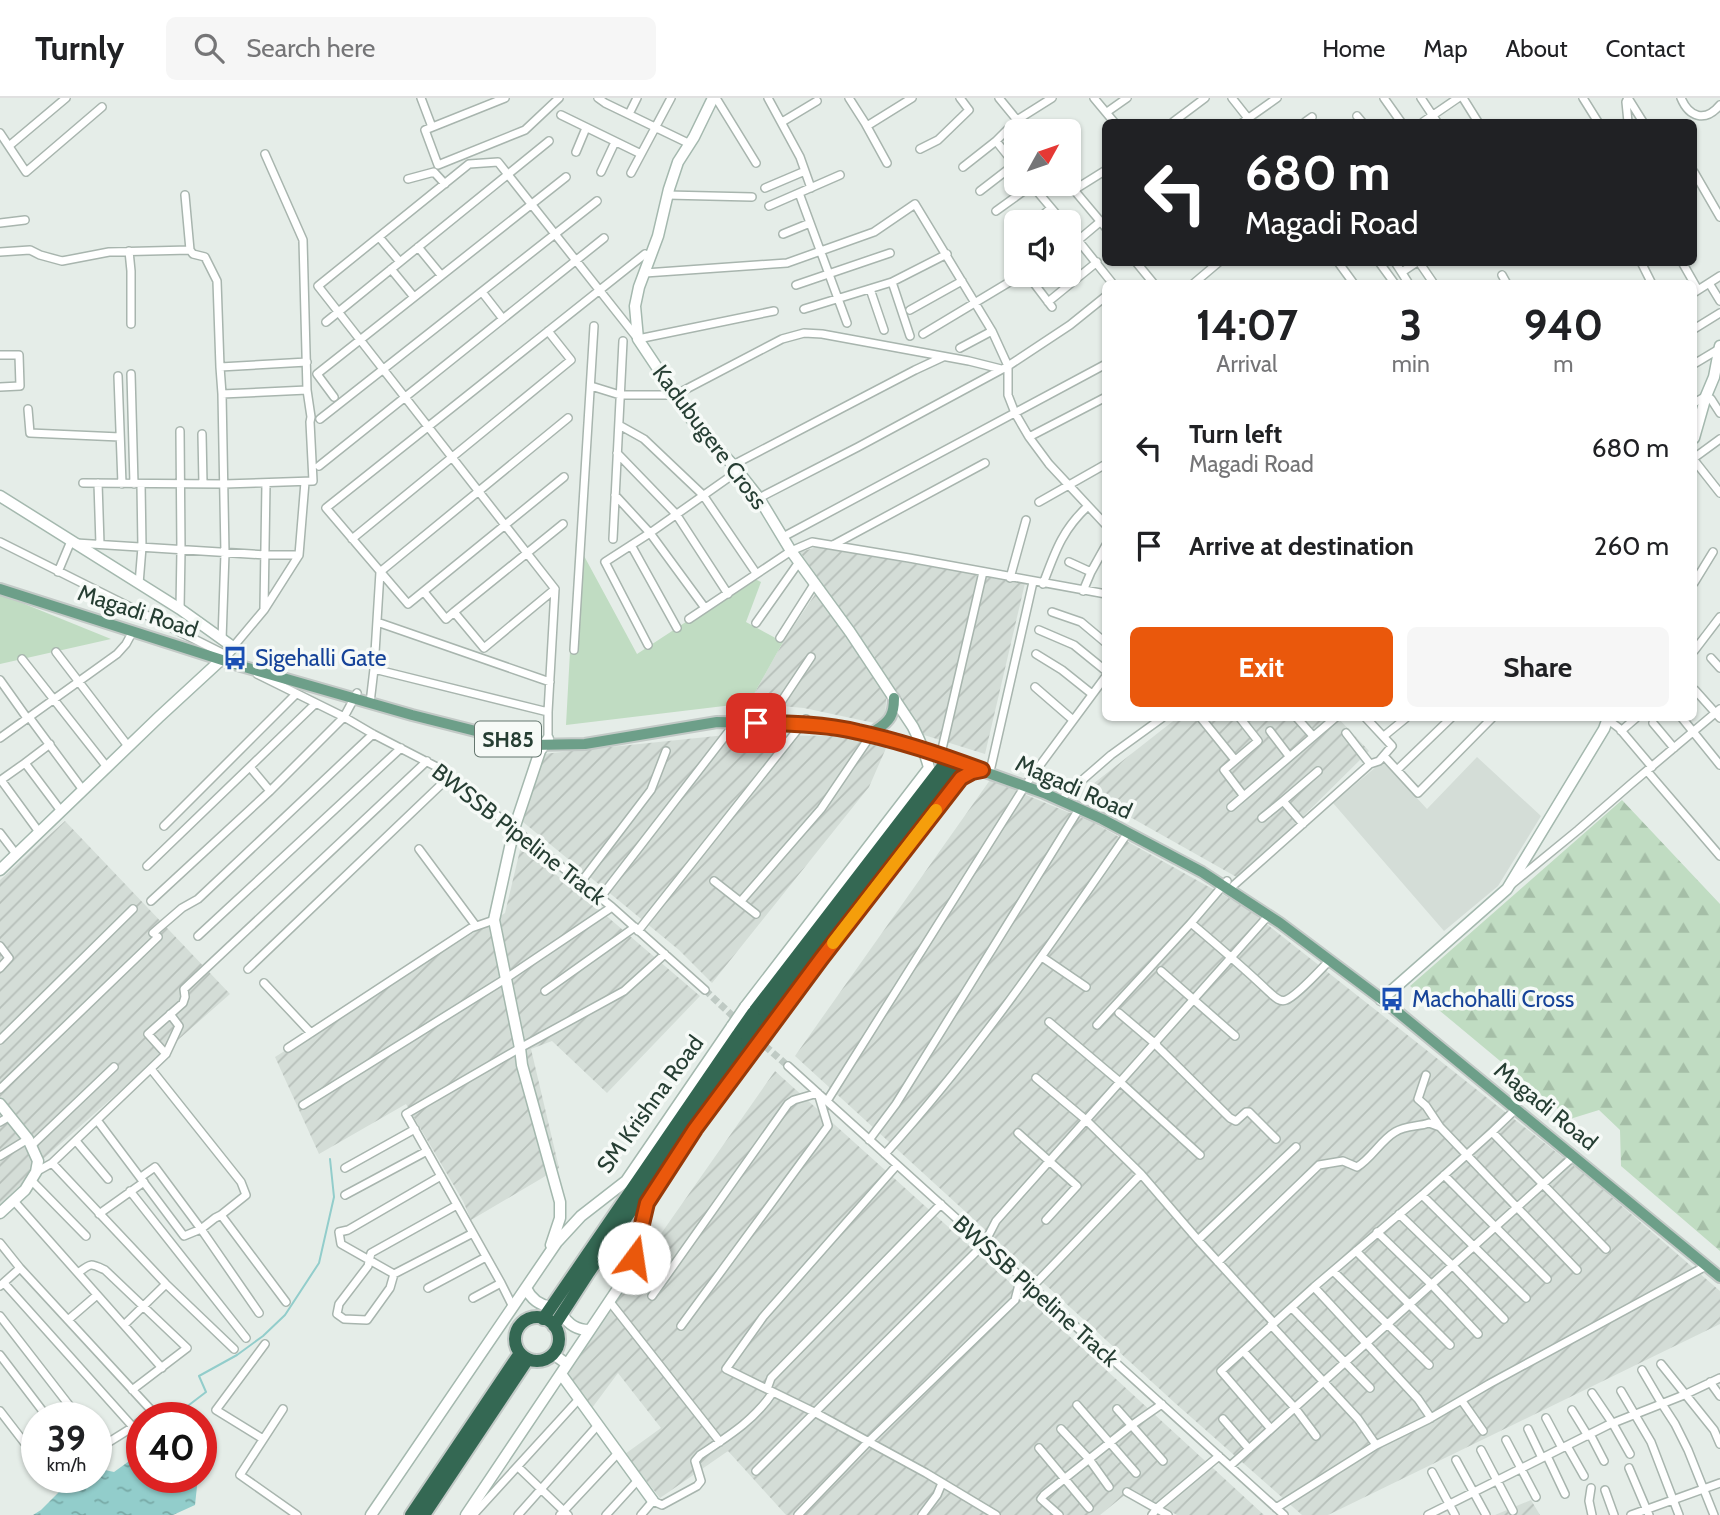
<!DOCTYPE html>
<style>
body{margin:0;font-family:Cabin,sans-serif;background:#f6f6f6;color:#202124;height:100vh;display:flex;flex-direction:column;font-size:26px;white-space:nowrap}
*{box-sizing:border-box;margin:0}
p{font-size:23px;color:#757577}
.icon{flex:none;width:38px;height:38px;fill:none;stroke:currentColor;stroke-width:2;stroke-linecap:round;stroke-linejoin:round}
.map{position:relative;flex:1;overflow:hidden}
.sheet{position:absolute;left:1102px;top:182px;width:595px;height:441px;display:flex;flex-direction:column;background:#fff;border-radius:10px;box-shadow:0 2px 5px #0004}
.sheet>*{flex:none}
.top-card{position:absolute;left:1102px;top:21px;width:595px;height:147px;border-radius:10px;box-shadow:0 2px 5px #0004;background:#202124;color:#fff;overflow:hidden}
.needle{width:46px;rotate:50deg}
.buttons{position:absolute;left:1004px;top:21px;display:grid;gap:14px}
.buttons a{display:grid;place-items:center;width:77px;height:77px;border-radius:10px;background:#fff;box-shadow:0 2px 5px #0004;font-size:35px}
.speed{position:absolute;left:21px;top:1304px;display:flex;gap:14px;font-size:35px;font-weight:700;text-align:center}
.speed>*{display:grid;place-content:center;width:91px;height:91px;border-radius:50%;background:#fff;box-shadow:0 2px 5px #0004;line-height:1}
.speed small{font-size:18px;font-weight:400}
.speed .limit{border:10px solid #d22;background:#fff;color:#111}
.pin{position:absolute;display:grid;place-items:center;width:60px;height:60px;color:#fff;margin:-30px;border-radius:14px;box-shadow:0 4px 10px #0006}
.me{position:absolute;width:77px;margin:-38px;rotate:14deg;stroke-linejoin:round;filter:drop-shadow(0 0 5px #0008)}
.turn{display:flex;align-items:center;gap:24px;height:147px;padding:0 28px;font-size:32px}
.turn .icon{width:91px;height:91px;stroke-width:2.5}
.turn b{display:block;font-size:49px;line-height:60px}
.eta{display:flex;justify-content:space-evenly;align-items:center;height:119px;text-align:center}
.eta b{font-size:42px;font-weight:800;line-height:49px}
.cta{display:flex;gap:14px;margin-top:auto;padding:14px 28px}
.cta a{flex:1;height:80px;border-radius:10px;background:#ea580c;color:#fff;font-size:28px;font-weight:800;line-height:80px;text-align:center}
.cta a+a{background:#f6f6f6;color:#202124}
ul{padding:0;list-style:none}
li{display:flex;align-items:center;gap:21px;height:98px;padding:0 28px}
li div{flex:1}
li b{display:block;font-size:26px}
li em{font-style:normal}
header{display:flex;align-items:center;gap:42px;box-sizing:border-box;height:98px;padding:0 35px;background:#fff;border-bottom:2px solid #e0e0e0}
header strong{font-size:33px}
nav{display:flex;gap:38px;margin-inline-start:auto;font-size:24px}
.search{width:490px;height:63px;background:#f6f6f6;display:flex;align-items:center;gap:18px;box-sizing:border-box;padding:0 24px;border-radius:10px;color:#757577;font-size:26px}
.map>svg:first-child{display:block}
.built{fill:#d4ddd7}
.industrial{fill:url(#industrial-furrows)}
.grass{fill:#c0dcc2}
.forest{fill:url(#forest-firs)}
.water{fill:url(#water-ripples)}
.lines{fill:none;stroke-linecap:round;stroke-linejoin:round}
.stream{stroke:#92cdcb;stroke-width:2}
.street-tunnel{stroke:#bfcac4;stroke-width:7;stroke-dasharray:7 3.5;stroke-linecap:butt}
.street-casing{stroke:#a8b5ae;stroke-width:10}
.secondary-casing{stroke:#a4b8ae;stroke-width:13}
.primary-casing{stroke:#c2c9c6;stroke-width:14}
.highway-casing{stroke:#c2c9c6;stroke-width:16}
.street{stroke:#fff;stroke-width:7}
.secondary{stroke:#fff;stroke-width:10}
.primary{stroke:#6d9f89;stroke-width:10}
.highway{stroke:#346853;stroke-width:12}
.secondary-bridge-casing{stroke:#a4b8ae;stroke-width:13;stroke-linecap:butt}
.highway-bridge-casing{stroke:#c2c9c6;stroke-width:16;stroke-linecap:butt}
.secondary-bridge{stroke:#fff;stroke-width:10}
.highway-bridge{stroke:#346853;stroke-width:12}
.route-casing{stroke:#983908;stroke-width:18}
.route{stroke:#ea580c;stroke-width:12}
.slow{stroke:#f59e0b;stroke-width:12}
.labels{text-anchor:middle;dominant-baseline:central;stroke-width:7;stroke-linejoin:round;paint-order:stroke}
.shield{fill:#f6faf7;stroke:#64766e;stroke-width:2}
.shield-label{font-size:21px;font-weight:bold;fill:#263e33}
.street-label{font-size:23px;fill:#263e33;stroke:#f6faf7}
.transit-label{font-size:23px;fill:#164399;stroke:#f6faf7;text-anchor:start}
</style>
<header>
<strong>Turnly</strong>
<div class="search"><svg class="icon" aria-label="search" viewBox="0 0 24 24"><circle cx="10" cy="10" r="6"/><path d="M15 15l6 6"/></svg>Search here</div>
<nav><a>Home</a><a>Map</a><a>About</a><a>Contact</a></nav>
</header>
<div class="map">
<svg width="1720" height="1417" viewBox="0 0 1720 1417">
<defs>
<pattern id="industrial-furrows" width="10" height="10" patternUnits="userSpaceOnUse" patternTransform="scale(1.75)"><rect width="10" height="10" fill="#d4ddd7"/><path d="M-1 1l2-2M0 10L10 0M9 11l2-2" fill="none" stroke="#b6bfb9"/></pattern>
<pattern id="forest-firs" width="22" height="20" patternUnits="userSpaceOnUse" patternTransform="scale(1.75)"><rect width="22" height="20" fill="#c0dcc2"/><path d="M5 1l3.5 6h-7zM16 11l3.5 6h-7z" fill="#a5bea7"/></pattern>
<pattern id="water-ripples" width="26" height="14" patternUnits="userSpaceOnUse" patternTransform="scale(1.75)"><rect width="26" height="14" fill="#92cdcb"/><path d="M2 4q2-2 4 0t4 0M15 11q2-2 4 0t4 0" fill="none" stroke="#77a8a5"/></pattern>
</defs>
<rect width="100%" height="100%" fill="#e5ede8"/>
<!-- built -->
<path class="built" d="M1477 659 1541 718 1498 788 1444 833 1333 705 1383 663 1427 711Z"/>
<!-- industrial -->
<path class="industrial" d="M817 449 1025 485 985 656 924 637 800 454Z
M816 495 887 594 884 627 804 610 749 605 783 544Z
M1177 620H1338L1369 653 1240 781 1084 693Z
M726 637 846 638 887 648 869 689 712 885 679 852 523 724 543 656Z
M990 682 1094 725 1245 809 1594 1084 1720 1193V1226L1328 1417H1302L1175 1305 795 958Z
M65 723 230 896 34 1069 16 1096 0 1108V782Z
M521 748 603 815 700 898 607 995 552 943 531 951 559 1070 471 1122 463 1103 406 1006 319 1056 275 959 505 815Z
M775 973 1055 1225 1264 1417H1177L1132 1391 1100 1417H786L728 1353 660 1400 625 1356 661 1330 618 1275 592 1310 568 1276 616 1200Z
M1531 1402 1540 1417H1495Z"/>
<!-- grass -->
<path class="grass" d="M576 443 637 556 753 480 761 484 746 524 783 544 749 605 566 627Z
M0 496 111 541 0 566Z"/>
<!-- forest -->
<path class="forest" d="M1622 702 1720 806V1153L1621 1068 1620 1032 1599 1012 1570 1021 1410 888Z"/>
<!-- water -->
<path class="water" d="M142 1349V1379H198L195 1407 173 1417H33L41 1412 74 1379H96V1370L114 1374 132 1361Z"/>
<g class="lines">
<!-- stream -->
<path class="stream" d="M172 1320 206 1294 199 1278 237 1257 263 1238 285 1217 319 1165 334 1099 330 1061"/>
<!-- street-tunnel -->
<path class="street-tunnel" d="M705 892 738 923
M757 941 788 968"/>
<!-- street casing -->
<g class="street-casing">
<path id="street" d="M421 0 432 29
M505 0 425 32 438 67 525 32 559 0
M598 0 605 5 690 46
M716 0 756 65
M768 0 800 59 811 90
M849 0 865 25 887 65
M999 0 1026 33
M1094 0 1114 24
M1232 0 1251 24
M1384 0 1401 24
M1421 0 1437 24
M1463 0 1478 24
M1583 0 1598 24
M1628 0 1643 24
M1681 0C1689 19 1705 25 1720 7
M1107 14 1127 0
M629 16 637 0
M561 17 641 56
M1357 18 1362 24
M782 24 817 3
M1173 24 1205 0
M1243 24 1277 0
M1305 24 1312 19
M1423 24 1458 0
M1628 24 1626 4 1628 0
M867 28 912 0
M0 35 26 74 102 9
M996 43 1016 68
M9 48 66 0
M920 51 938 42 969 12 960 0
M576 54 586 30
M963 69 996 43 1017 22 1052 0
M601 74 615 44
M1694 74 1720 119
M631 75 671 0
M408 81 434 74 445 86
M1031 86 1063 124
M1069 86 1106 130
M765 90 805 73
M1074 92 1106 72
M980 93 1015 66
M799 95 847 225
M185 97 190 152 193 156 205 159 217 183 220 269 222 296 225 455 222 542
M667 97 752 99
M769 108 840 77
M996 113 1032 87
M1035 124 1051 110
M0 125 25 122
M1069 131 1113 186
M783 136 810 125
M379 139 400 164
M418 149 441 177
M1069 150 1101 123
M129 153 131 173V226
M0 154 30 152 40 157 62 163 109 154 190 152
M1136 164 1154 186
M1338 164 1354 186
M1379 164 1395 186
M1395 164 1409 186
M1419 164 1434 186
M1641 164 1652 186
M1682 164 1698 192
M391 171 414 199
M1402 174 1417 164
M645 175 787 165 874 134 915 106 992 233 1008 268V297L1015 315 1029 339 1049 366 1106 427
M1025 177 1033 184 1052 209
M1502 177 1507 186
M892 184 910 238
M1709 185 1720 203
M1193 186 1219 164
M796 187 890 155
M870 191 884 232
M482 194 503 221
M1695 194 1720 178
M1048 204 1097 164
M804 211 892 184 947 156
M910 212 962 183
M326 224 549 43
M1694 231 1720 215
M923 236 1021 177
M960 250 992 233
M0 257H19L20 288 0 289
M1694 266 1719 251 1720 252
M220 269 307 264
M131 276 134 386
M118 278 122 386
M591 288 620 297H675L782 241 804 235 822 236 969 263 1001 271
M222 296 307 292
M334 299 317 276 566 79
M1711 301 1720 315
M1694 305 1706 298
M28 311 30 335 120 339
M320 321 597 103
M619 327 644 341 703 397 756 475
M180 333 181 452 180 511
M202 336 203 386
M1029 339 1104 300
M617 355 676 416 728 496
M1694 360 1720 341
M1694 362 1720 395
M733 367 915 272 943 259
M319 368 604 140
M564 379 408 506 326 410 645 156
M83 385 224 386 313 383 310 324 311 319 307 292 303 142 265 56
M98 385 100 446
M615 397 650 435 605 464 648 547
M759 400 858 349 1008 268 1070 227 1106 198
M1039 404 1106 366
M783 439 1106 266
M352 441 571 262 548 233
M613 441 623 243
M0 444 226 557
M76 445 266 457H299
M631 447 677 530
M833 447 985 365
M1069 464 1091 474
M58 474 71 443
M1010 480 1026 422
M1694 485 1713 454
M139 486 142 449 141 386
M1043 486C1055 454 1062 432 1088 408
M1083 493 1091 474 1106 447
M424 494 446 521 454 514 484 550 555 491
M705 510 650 435 738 373
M264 511 266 386
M454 514 563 426
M1052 514 1081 524 1106 545
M689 521 791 453 812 444 909 460 1106 496
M377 524 550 584
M756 525 799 464
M1039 532 1074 547 1106 573
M780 540 815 485
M233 549 264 512 299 457 305 384
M574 552 594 228
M1694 553 1720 519
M56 554 128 648
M1036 556 1062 572 1092 596
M1711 560 1720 570
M22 561 107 669
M374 571 548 614
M257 576 344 619 373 636 435 668 612 809 705 892
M0 582 27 620
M1035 589 1073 622
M1695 592 1720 620
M370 605 374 571 380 474 568 320
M29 619 83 692
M771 619 811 559
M1201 620 1235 662
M1240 620 1258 643 1224 672 1243 697
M1297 620 1313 638
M1682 620 1720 667
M1607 621 1619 630 1652 669
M1653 625 1674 650
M1270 633 1289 658
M1621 633 1636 620
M1346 635 1370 666
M1384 638 1406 620
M0 640 117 556 126 546 133 533
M548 641V614L555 491 318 188 469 66 498 64 638 241 774 213
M942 651 983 474
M1384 658 1418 695 1492 620
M25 665 50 646
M250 669 270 693
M991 669 1033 484
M1397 672 1451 620
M1647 673 1720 758
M1029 682 1106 578
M1065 697 1111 657 1162 620
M1231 709 1335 620
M1262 720 1283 703
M1303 726 1283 703 1318 673
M164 728 296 596
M39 734 1 682 25 665 61 713
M0 735 16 756
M419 751 476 828
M147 768 315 606
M714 783 756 816
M1227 783 1191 825C1217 847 1243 869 1268 893 1273 897 1279 905 1286 902 1297 898 1320 872 1330 862
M581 784 651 692 666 653
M1512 786 1578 732 1631 686 1720 611
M1234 787 1370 666 1379 663 1392 648 1366 620
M600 800 736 624
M151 803 270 693 344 619 357 595
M741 803 821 711 871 637
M638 833 806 621
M153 835 182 810 198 801 373 636
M198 838 401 650
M0 848 9 860 0 870
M1042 859 1086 889
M248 871 449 679
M1161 873 1235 938
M264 885 311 935
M545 893 635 829
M1119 915 1152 943 1156 944 1157 948 1230 1020 1236 1023 1246 1014H1249L1276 1041
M1049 924 1120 984 1200 1057
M1097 927 1191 825
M0 942 133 811
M288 950 471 830 494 822
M166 956 148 936 183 905 185 899 184 891 427 663
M788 968 1284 1417
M0 991 158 839
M827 1003 1025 688
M303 1007 505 881 612 809
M97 1022 184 1138 201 1131 259 1215
M0 1024 10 1018
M1440 1029 1577 1172
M1492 1034 1516 1011
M1018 1035 1077 1088 1046 1122
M869 1042 896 1006 1079 711
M76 1043 108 1081
M31 1048 114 969
M885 1056C975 957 1051 846 1127 736
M0 1058 28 1041
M52 1065 166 1186 234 1251
M897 1067 763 1219 726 1271 814 1314 926 1375 996 1417
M345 1070 415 1031
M36 1074 52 1065 166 956 179 928 170 916
M1141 1076 1198 1142 1296 1049
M1444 1077 1547 1181
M141 1079 155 1069 201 1131 215 1120 221 1117 246 1097 241 1084 151 971
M31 1082 86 1138
M130 1093 246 1240
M345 1097 427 1053
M1422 1097 1526 1200
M14 1103 162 1270
M457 1107 371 1155 368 1168 339 1206 337 1216 344 1221 367 1222 390 1190 394 1176 473 1135
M99 1116 144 1084
M1399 1116 1453 1168 1504 1221
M221 1117 286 1204
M1377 1134 1432 1187 1478 1236
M1198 1142 1274 1225
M0 1145 20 1170 152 1313 145 1320
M1356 1153 1450 1247
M1218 1164 1319 1067 1343 1063 1357 1069C1372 1060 1380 1043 1395 1034 1406 1027 1418 1029 1429 1025L1440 1029 1426 1008 1418 1001 1426 977
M1333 1173 1429 1267
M78 1175C91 1165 90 1165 105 1172L187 1250 132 1292
M394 1176 341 1146 339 1134 348 1132 441 1078
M4 1185 133 1329
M0 1188 20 1170
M1032 1189 1141 1076 1086 1022 1036 980
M1314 1189 1418 1301 1431 1320
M428 1190 486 1159
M652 1198 788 1006 794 1002 818 995 828 1028 681 1228
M473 1200 501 1185
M610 1204 720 1344
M513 1209 501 1185 406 1016 520 950 624 893 665 856
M1292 1210 1370 1290
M0 1218 79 1320
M68 1222 97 1197
M124 1227 166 1186
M1271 1227 1358 1321 1376 1347
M1243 1253 1295 1310 1316 1338
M0 1257 48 1320
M1661 1266 1714 1332 1720 1346
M1642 1272 1662 1306 1675 1326 1688 1352 1714 1417
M1710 1284 1720 1298
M767 1291 771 1280 941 1106
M1621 1293 1651 1344 1679 1417
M1592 1295 1613 1326 1630 1356
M1462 1303 1483 1333
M1077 1307 1136 1375
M283 1311 240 1377 297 1417
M1117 1311 1163 1363
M1572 1312 1588 1338
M0 1313 37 1361
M1546 1320 1562 1350
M1223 1321 1249 1351
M1061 1331 1089 1361 1109 1389
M1271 1331 1221 1273 1314 1189 1422 1097 1492 1034 1606 1151
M1528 1331 1542 1360
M1590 1336 1604 1363
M263 1341 216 1312 265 1246
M96 1342 101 1349 133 1329 142 1322
M1506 1342 1536 1399
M1567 1348 1584 1378
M1039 1350 1089 1410
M1481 1352 1513 1413
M1547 1358 1565 1396
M1456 1362 1486 1417
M1230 1368 1574 1058
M518 1369 568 1417
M1629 1370 1649 1417
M756 1373 984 1146 996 1123 1268 818
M1432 1374 1455 1417
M50 1379 52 1381
M1591 1390 1589 1403 1592 1417
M1605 1392 1614 1417
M1127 1394 1168 1417
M1276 1410 1376 1347 1429 1321 1489 1286 1706 1168
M474 1416 579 1301
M518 1417 598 1327
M560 1417 618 1355
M606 1417 638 1382
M641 1417 653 1403 662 1407 697 1388 701 1383 695 1363 700 1357C727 1339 755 1322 773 1294
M798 1417 868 1344 1015 1202 1021 1179
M922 1417 937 1397 942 1385
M1059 1417 1041 1401 1044 1397 1132 1327 1162 1306
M1152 1417 1157 1410 1219 1358
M1428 1417 1608 1327 1684 1297 1720 1280
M1631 1417 1720 1385"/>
</g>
<!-- secondary casing -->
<g class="secondary-casing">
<path id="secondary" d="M713 0 694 39 678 64 669 91 658 138 639 189 635 208 638 241 694 325 733 367 759 400 791 453 850 534 913 629C919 641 926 657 929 670L745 909
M1694 340 1706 298 1714 279 1720 248
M0 398 180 511 233 549 222 561 159 619 0 772
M548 641 540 653 514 731 494 822 520 950 522 967 560 1104V1120L551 1147
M1381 902 1507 791 1604 631 1608 620
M770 928 961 680 972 674 982 672
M0 1006 28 1041 38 1063 36 1074 25 1092 0 1115
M526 1190C531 1201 539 1207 551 1209
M562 1216C568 1226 577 1232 589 1232
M553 1256 567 1266
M561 1276 653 1403
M371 1417 557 1144 581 1118 626 1083 732 928
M466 1417 627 1177 634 1160 644 1113 649 1102 695 1031 755 949"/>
</g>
<!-- primary casing -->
<g class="primary-casing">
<path id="primary" d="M0 491 241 568 412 617 531 647 585 646 717 624 802 626 856 633 921 651 1044 695 1102 721 1202 774 1280 825 1388 906 1720 1179
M876 632C890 623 894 617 894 600"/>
</g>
<!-- highway casing -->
<g class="highway-casing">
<path id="highway" d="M753 915 949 660
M762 922 960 665
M515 1241a22 22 0 1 1 44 0a22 22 0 1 1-44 0Z
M543 1221 739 935
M554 1228 589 1174 747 943
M411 1417 520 1255
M424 1417 528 1261"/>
</g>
<!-- street -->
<use href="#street" class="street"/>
<!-- secondary -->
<use href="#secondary" class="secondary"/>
<!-- primary -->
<use href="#primary" class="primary"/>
<!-- highway -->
<use href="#highway" class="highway"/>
<!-- secondary-bridge casing -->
<g class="secondary-bridge-casing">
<path id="secondary-bridge" d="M732 928 745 909
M755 949 770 928"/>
</g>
<!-- highway-bridge casing -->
<g class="highway-bridge-casing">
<path id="highway-bridge" d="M739 935 753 915
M747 943 762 922"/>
</g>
<!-- secondary-bridge -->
<use href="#secondary-bridge" class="secondary-bridge"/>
<!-- highway-bridge -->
<use href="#highway-bridge" class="highway-bridge"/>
</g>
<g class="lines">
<!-- route casing -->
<g class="route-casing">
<path id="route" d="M634 1160 647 1105 695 1031 821 861 961 680 972 674 982 672C942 657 900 643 858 634 825 626 790 625 756 625"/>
</g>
<!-- route -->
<use href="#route" class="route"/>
<!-- slow -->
<path class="slow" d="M833 845 936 712"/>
</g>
<!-- icons -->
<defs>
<g id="bus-bare" transform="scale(1.89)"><path d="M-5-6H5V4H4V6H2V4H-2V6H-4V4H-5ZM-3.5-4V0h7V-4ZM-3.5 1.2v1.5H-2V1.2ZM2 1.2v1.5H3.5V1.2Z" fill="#1a4fb4" stroke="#f6faf7" stroke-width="2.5" paint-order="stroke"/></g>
</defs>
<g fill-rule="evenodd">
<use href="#bus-bare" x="235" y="560"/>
<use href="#bus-bare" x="1392" y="901"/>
</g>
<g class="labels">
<!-- shield labels -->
<rect class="shield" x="475" y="623.5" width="66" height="35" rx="5"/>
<g class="shield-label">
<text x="508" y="641">SH85</text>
</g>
<!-- street labels -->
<g class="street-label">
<text transform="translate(710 339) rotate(53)">Kadubugere Cross</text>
<text transform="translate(138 513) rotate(18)">Magadi Road</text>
<text transform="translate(1074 689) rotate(24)">Magadi Road</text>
<text transform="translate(519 736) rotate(38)">BWSSB Pipeline Track</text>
<text transform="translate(650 1006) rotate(-54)">SM Krishna Road</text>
<text transform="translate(1546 1008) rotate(39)">Magadi Road</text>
<text transform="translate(1036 1193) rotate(42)">BWSSB Pipeline Track</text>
</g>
<!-- transit labels -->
<g class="transit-label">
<text x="255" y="560">Sigehalli Gate</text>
<text x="1412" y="901">Machohalli Cross</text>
</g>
</g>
</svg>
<div class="buttons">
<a><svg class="needle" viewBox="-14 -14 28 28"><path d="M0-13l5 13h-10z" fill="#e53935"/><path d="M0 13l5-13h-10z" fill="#757577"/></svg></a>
<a><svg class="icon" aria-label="sound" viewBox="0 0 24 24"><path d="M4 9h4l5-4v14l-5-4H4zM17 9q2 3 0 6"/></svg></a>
</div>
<div class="speed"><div>39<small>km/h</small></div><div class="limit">40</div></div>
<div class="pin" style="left:756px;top:625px;background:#d93025"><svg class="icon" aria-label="arrive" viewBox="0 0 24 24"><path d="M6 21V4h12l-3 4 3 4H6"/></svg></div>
<svg class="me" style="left:634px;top:1160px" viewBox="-20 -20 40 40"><circle r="19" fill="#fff"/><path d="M0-13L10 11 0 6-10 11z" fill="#ea580c"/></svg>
<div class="top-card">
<div class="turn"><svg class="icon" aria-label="left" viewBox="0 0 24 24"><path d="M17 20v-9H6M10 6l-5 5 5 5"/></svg><div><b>680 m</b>Magadi Road</div></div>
</div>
<section class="sheet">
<div class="eta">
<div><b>14:07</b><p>Arrival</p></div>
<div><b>3</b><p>min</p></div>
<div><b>940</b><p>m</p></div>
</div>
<ul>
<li><svg class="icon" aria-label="left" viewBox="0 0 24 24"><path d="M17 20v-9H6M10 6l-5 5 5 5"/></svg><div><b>Turn left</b><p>Magadi Road</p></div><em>680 m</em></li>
<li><svg class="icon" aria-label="arrive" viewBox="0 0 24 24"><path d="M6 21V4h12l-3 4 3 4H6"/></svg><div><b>Arrive at destination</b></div><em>260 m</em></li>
</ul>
<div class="cta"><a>Exit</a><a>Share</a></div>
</section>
</div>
